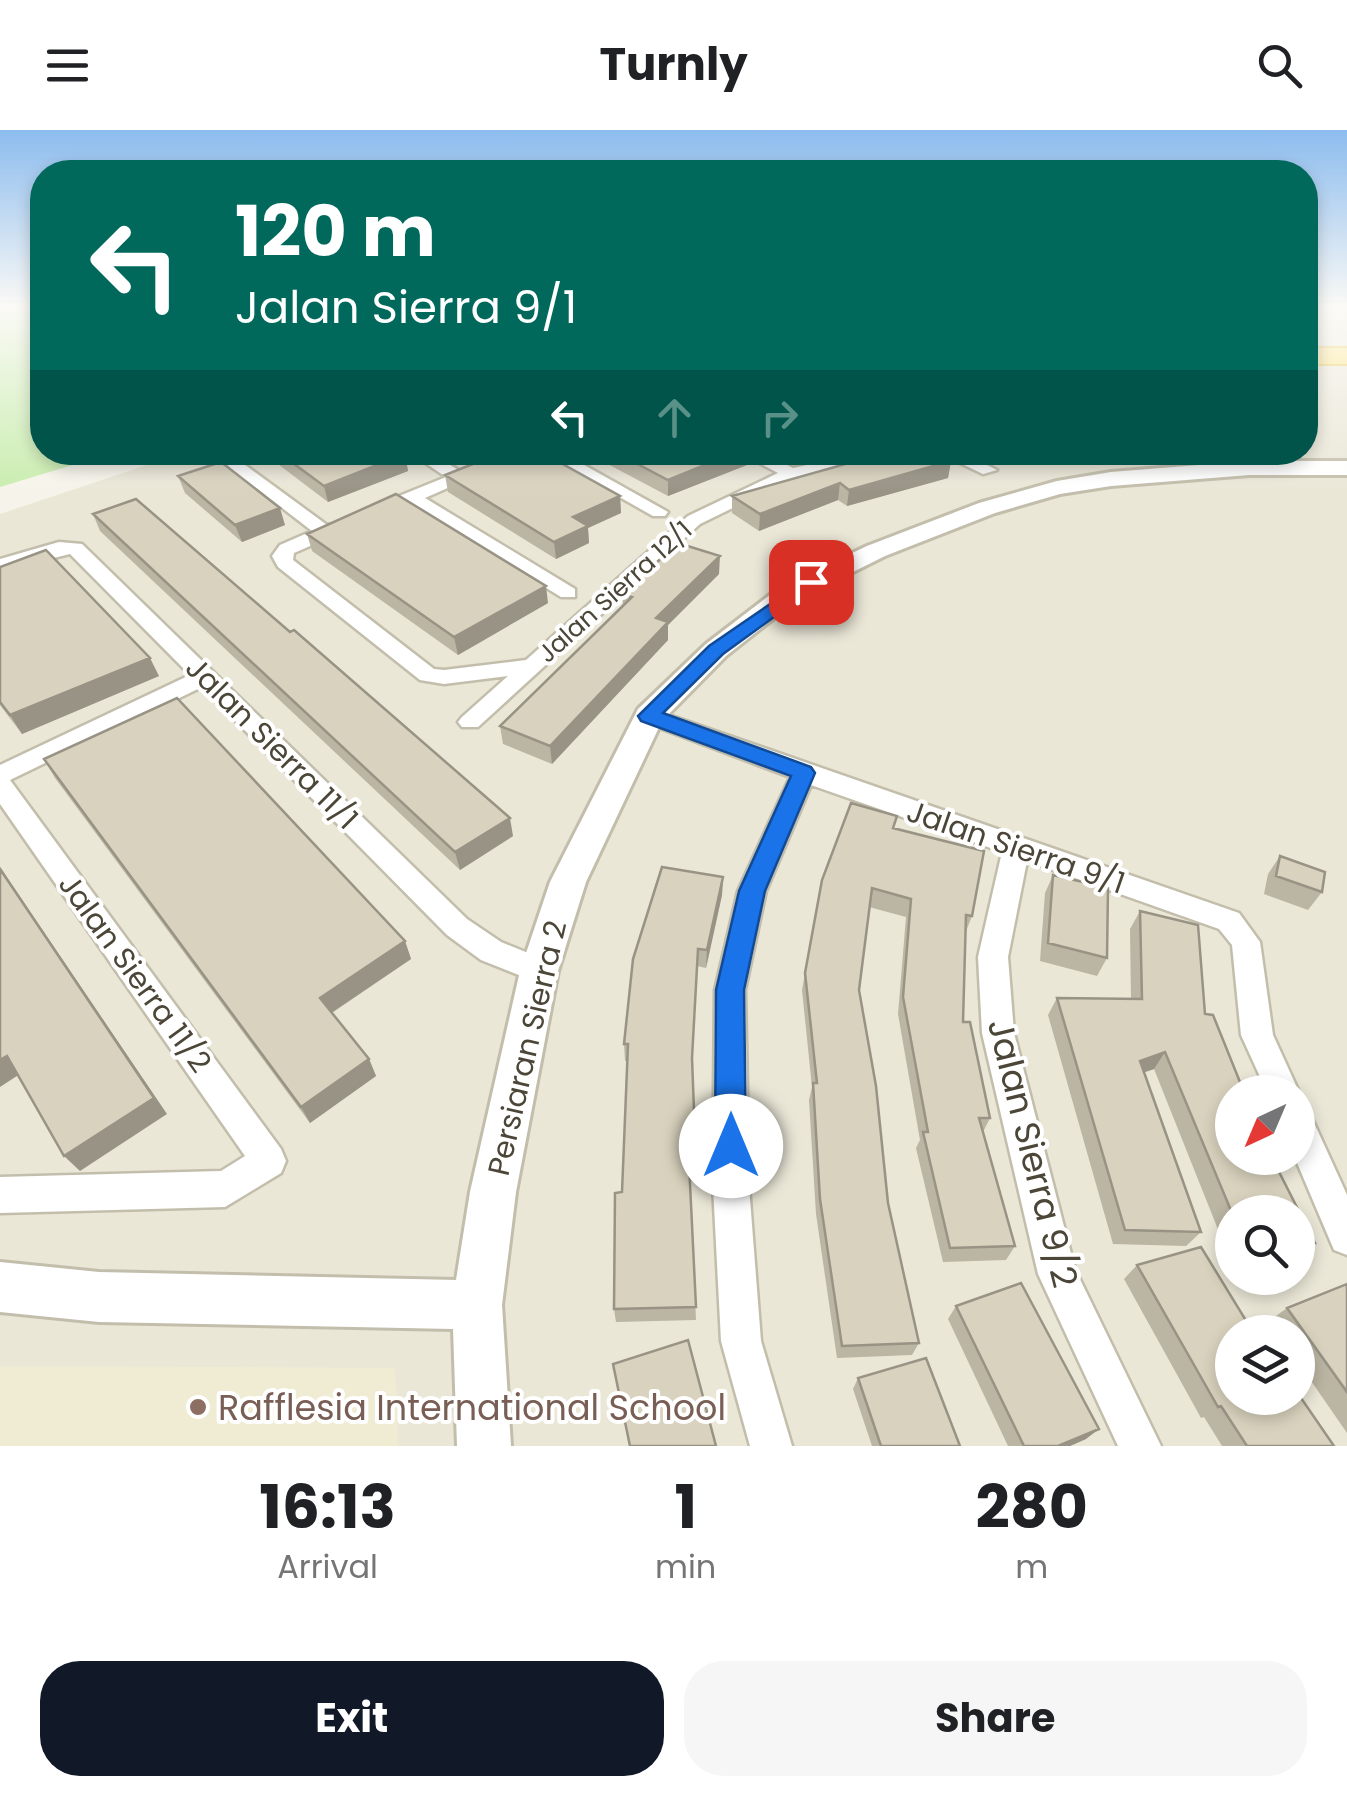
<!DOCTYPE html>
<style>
body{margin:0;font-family:Poppins,sans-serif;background:#f6f6f6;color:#202124;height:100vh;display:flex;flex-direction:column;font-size:38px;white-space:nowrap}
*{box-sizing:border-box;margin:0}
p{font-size:32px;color:#757577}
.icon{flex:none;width:55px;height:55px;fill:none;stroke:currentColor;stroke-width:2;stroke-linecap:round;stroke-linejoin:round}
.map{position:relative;height:1316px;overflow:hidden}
.sheet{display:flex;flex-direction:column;background:#fff;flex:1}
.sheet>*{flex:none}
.banner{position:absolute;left:30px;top:30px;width:1288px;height:305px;border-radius:40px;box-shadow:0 5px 15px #0003;background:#00695c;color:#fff;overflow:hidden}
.needle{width:65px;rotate:224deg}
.controls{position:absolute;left:1215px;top:945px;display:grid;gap:20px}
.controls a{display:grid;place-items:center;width:100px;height:100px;border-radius:50%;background:#fff;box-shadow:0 5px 15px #0003;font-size:50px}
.pin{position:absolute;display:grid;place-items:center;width:85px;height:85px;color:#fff;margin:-42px;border-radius:20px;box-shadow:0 5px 15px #0006}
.me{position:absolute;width:110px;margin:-55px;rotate:0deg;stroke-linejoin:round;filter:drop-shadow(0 0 8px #0008)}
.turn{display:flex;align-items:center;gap:35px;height:210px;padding:0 40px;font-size:45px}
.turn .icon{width:130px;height:130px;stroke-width:2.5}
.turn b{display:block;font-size:70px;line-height:85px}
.lanes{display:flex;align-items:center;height:95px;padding:0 40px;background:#0003;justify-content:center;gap:50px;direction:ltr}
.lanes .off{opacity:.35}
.eta{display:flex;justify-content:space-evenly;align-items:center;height:170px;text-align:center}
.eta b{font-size:60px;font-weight:700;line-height:70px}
.cta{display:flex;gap:20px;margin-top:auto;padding:20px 40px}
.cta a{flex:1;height:115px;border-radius:40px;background:#111827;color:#fff;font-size:40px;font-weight:700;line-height:115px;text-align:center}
.cta a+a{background:#f6f6f6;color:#202124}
header{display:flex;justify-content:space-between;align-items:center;height:130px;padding:0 40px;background:#fff;font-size:45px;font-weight:700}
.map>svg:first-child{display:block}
.residential{fill:#eae7d7;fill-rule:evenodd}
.education{fill:#f0ecd3}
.green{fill:#c9edaf}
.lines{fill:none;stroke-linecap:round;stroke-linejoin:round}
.minor-casing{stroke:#c3beab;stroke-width:5}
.tertiary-casing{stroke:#c3beab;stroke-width:6}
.motorway-casing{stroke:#ebc02f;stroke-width:4}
.minor{fill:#fff;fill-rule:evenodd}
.tertiary{fill:#fff;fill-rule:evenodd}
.motorway{fill:#ffe26c;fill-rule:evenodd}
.wall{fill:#bbb5a3}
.shaded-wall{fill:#989385}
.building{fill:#d9d2be;stroke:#989385;stroke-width:2.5}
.route{fill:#1a73e8;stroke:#114b97;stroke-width:2.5}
.education-dot{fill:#8d6e63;stroke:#fff;stroke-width:4}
.labels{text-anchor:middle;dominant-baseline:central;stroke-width:8;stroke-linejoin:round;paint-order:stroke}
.far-street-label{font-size:25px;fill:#4b4637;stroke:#fff}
.street-label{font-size:30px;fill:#4b4637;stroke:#fff}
.near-street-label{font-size:35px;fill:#4b4637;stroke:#fff}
.near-education-label{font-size:35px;fill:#785e54;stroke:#fff;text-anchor:start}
</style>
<header><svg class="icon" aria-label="menu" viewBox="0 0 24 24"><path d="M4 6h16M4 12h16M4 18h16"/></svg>Turnly<svg class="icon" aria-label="search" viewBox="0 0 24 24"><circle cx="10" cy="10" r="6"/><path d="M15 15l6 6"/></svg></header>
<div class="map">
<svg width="1347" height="1316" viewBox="0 0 1347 1316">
<rect width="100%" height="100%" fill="#f6f4ea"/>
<!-- residential -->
<path class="residential" d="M1305 178H1347V1316H0V384L186 322H1305ZM1232 962H1298V1028H1232ZM1232 1082H1298V1148H1232ZM1232 1202H1298V1268H1232Z"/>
<!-- education -->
<path class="education" d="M0 1236 395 1238 398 1316H0Z"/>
<!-- green -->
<path class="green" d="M0 178H42V322L112 323 0 357Z"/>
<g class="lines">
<!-- minor casing -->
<g class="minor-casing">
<path id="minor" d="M409 322H429L460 341 506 322H529L425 368 575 459V467H561L411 374 379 387H367V379L446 347Z
M540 322H561L668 382 665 386H653Z
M739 322H761L793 338 867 322H901L796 347 700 394 478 597H462L458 592 462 587 508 546 444 554 420 550 278 437 272 426 280 415 312 401 219 329 233 326 327 395 342 394V402L294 423 293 430 434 539 444 540 526 530 688 386 778 343Z
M937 322H961L997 340 983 344Z
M59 412 82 414 467 789 501 812 550 832 554 841 550 850 539 853 481 830 447 805 202 557 10 650 281 1019 286 1031 281 1043 225 1077 0 1083V1047L221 1041 245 1026 0 674V635L190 545 70 424 0 441V429Z
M649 578 1239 783 1260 812 1273 905 1299 962 1298 966V962H1267L1241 905 1232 815 1219 799 1027 731 1008 827 1014 903 1075 1139 1161 1316H1118L1038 1144 982 903 978 827 1002 722 811 655 766 761 745 860 749 1056 761 1211 792 1316H750L721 1211 713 1056 715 860 738 761 790 647 641 591 637 586Z
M1298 979 1310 984 1347 1065V1125L1334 1120 1295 1028Z"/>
</g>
<!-- tertiary casing -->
<g class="tertiary-casing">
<path id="tertiary" d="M1249 331H1347V345H1249L1111 356 1060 364 995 383 885 426 797 470 726 526 662 591 586 752 558 841 516 1062 502 1175 511 1316H457L453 1199 99 1192 0 1182V1132L99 1142 456 1150 470 1062 520 841 550 752 638 579 706 514 779 458 867 416 979 373 1057 351 1111 342Z"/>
</g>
<!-- motorway casing -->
<g class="motorway-casing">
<path id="motorway" d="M1305 218H1347V234H1305Z"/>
</g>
<!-- minor -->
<use href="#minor" class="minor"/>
<!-- tertiary -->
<use href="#tertiary" class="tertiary"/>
<!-- motorway -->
<use href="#motorway" class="motorway"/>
</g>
<!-- wall -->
<path class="wall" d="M262 322H402L405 324 408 341 328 372Z
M585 322H747V335L668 366Z
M786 322H816L801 329Z
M951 331 948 348 847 376 838 370 759 401 732 383V366Z
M445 345 620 366 621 383 588 398 589 413 556 429 448 362Z
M178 346 285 395 242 412 185 363Z
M93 384 513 706 460 740 100 401Z
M307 404 548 473 458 525 312 421Z
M0 437 159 546 22 604 0 575Z
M719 444 668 495V510L552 634 503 614 500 596 623 476 622 464Z
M44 629 405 811 411 829 332 883 369 929 376 946 310 993 55 648Z
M897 686 894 698 972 786 965 804 963 892 990 988 983 1002 1015 1116 1006 1130 943 1132 916 1018 920 1010 898 884 906 787 869 777 859 860 888 1073 919 1213 912 1225 837 1228 816 1084 809 970 812 957 802 860 822 750Z
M1280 726 1322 762 1308 780 1264 764 1268 744Z
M1053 745 1107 828 1097 846 1040 831 1045 763Z
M723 747 722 765 706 838 697 836 692 933 696 1033V1049H690L696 1190 616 1192 614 1179 622 1062 628 931H625L624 914Z
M1140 781 1205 884 1232 962 1315 1113 1298 1127V1082H1232V1117H1225L1154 939 1144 942 1201 1102 1186 1116 1113 1114 1048 885 1057 868 1131 869 1130 799Z
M1137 1135 1232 1202 1334 1316H1222L1204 1287 1201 1288 1124 1149Z
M1347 1154V1303L1298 1232V1202H1277L1269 1191 1287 1178Z
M956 1176 1086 1309 1070 1316H1008L948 1189Z
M858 1248 960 1316H872L853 1259Z"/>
<!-- shaded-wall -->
<path class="shaded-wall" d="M737 322H747V335L668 366V350Z
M801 322H816L801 329Z
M405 324 408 341 328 372 324 356Z
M951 331 948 348 847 376 849 360Z
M840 353 838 370 759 401 760 384Z
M620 366 621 383 588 398 589 413 556 429 554 412 573 387Z
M280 378 285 395 242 412 235 395Z
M720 426 719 444 668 495V510L552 634 550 616 656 488Z
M546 456 548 473 458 525 454 507Z
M150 528 159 546 22 604 10 585Z
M510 688 513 706 460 740 455 722Z
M0 737 167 984 80 1041 64 1026Z
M723 747 722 765 706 838 707 820Z
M405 811 411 829 328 885 320 868Z
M1165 922 1154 939 1128 948 1140 931Z
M7 926 23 942 0 957V930Z
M369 929 376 946 310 993 301 977Z
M1099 1299 1086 1309 1070 1316H1058Z"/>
<!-- building -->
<path class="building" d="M278 322H402L405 324 324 356Z
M503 322H541L620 366 573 387 588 396 554 412 445 345Z
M615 322H737L668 350Z
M888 322H938L951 331 849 360 840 353 760 384 732 366Z
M221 332 280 378 235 395 178 346Z
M396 364 546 456 454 507 307 404Z
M136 369 290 502 294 500 510 688 455 722 93 384Z
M678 413 720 426 656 488 668 492 550 616 500 596 632 467 622 464Z
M46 420 150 528 10 585 0 572V437Z
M177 568 405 811 320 868 369 929 301 977 44 629Z
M851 673 897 686 893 698 984 721 972 786 966 785 963 892H970L990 988H979L1015 1116 950 1118 923 1002H928L903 867 911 769 872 758 859 860 876 956 888 1073 919 1213 842 1216 820 1069 813 953H817L805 843 822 750Z
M1280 726 1325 742 1322 762 1276 746Z
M662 737 723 747 707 820 698 819 692 928 696 1033H689L696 1177 614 1179 615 1063 622 1062 628 914H624L633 829Z
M0 739 154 968 64 1026 7 926 0 930Z
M1053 745 1108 758 1107 828 1048 813Z
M1140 781 1198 795 1205 884 1213 885 1244 962H1232V1028H1272L1315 1113H1298V1082L1232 1083 1165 922 1140 931 1201 1102 1125 1100 1057 868 1142 869Z
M1201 1117 1253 1202H1232V1268H1298L1299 1265 1334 1316H1247L1221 1276 1218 1277 1137 1135Z
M1021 1153 1099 1299 1058 1316H1024L956 1176Z
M1347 1154V1262L1287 1178Z
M688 1210 716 1316H630L613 1234Z
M926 1228 960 1316H881L858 1248Z"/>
<!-- sky -->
<linearGradient id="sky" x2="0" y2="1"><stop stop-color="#8cbcee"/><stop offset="0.49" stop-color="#fbfaf6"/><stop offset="1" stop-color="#fbfaf6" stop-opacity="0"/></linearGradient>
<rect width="1347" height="362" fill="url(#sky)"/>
<!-- route -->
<path class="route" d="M811 446 818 448V455L723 524 663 583 811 637 815 643 765 761 744 860 746 1016 742 1027 731 1032 720 1027 715 1016 716 860 739 761 791 646 641 591 638 586 709 516Z"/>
<!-- markers -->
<circle class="education-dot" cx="198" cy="1277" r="10"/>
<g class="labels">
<!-- far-street labels -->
<g class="far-street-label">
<text transform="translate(615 462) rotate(-42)">Jalan Sierra 12/1</text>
</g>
<!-- street labels -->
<g class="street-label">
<text transform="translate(272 613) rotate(45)">Jalan Sierra 11/1</text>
<text transform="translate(1016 717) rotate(19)">Jalan Sierra 9/1</text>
<text transform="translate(135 843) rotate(54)">Jalan Sierra 11/2</text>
<text transform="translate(527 918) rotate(-77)">Persiaran Sierra 2</text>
</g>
<!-- near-street labels -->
<g class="near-street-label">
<text transform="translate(1033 1023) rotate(76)">Jalan Sierra 9/2</text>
</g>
<!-- near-education labels -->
<g class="near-education-label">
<text x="218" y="1277">Rafflesia International School</text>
</g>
</g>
</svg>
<div class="controls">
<a><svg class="needle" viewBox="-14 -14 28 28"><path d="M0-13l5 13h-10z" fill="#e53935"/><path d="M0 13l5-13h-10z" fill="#757577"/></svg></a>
<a><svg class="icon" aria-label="search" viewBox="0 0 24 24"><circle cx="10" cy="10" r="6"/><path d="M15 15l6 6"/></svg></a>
<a><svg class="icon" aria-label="layers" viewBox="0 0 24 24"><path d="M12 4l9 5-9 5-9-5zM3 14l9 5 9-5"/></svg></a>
</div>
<div class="pin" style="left:811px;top:452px;background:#d93025"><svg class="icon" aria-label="arrive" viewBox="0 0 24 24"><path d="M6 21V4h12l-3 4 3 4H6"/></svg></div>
<svg class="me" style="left:731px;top:1016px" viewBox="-20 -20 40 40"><circle r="19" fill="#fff"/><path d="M0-13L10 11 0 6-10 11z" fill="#1a73e8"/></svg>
<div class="banner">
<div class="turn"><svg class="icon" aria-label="left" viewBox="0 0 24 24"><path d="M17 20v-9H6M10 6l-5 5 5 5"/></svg><div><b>120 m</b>Jalan Sierra 9/1</div></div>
<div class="lanes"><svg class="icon" aria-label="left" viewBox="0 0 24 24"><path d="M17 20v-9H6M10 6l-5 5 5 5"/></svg><svg class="icon off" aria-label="ahead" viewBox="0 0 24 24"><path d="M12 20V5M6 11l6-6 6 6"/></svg><svg class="icon off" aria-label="right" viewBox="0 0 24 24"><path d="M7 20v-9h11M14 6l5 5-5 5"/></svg></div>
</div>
</div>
<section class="sheet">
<div class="eta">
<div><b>16:13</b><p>Arrival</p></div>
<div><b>1</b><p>min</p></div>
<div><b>280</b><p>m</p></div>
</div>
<div class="cta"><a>Exit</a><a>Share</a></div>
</section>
